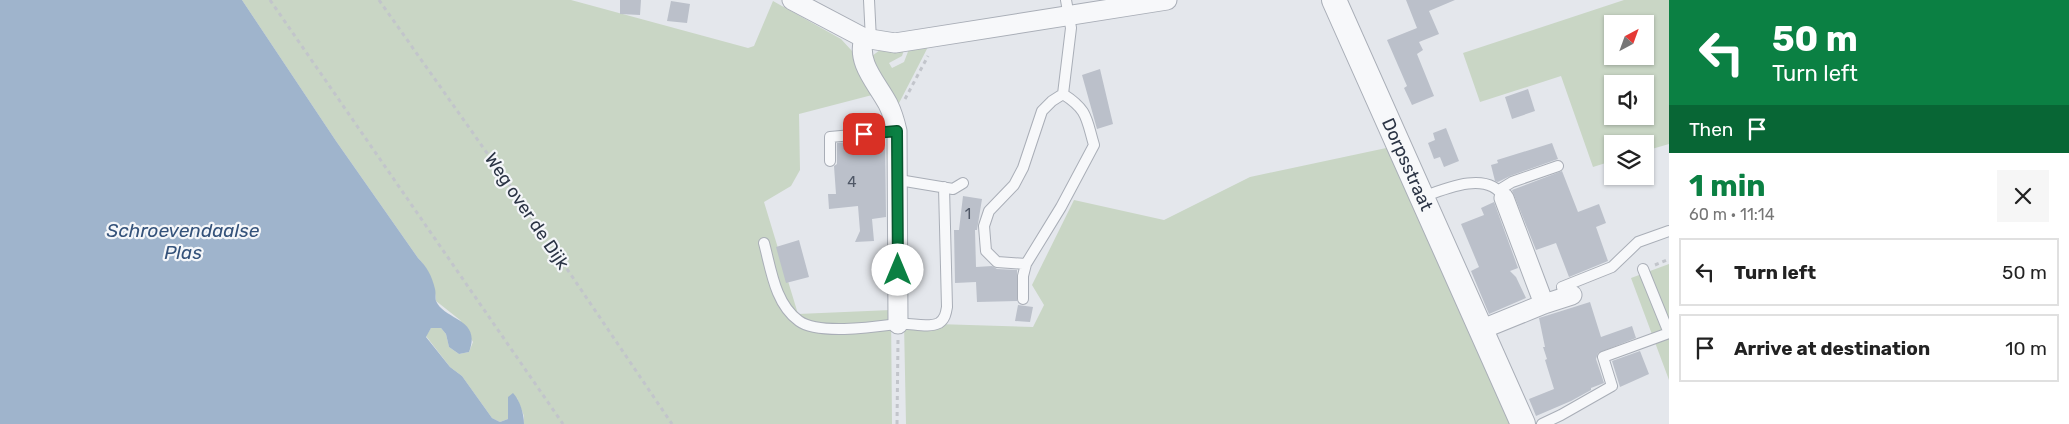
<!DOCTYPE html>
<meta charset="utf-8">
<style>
body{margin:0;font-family:Rubik,sans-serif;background:#f6f6f6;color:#222;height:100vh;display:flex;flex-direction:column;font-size:19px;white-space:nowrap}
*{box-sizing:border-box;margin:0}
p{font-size:16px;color:#767676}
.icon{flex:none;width:28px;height:28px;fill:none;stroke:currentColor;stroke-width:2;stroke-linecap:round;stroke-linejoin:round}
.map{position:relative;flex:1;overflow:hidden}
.panel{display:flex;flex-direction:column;background:#fff;width:400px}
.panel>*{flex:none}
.top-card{background:#0b8043;color:#fff;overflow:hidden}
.needle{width:32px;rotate:41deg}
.fabs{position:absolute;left:1604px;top:15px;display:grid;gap:10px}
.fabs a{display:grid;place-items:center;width:50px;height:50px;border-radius:0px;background:#fff;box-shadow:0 1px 4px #0004;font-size:25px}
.pin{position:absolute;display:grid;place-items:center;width:42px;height:42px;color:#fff;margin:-21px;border-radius:10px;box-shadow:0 2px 8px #0006}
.me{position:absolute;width:55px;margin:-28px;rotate:0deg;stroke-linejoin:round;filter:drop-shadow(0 0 4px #0008)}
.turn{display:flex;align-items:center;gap:18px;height:105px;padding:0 20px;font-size:22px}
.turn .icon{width:65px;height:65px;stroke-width:2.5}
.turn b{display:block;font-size:35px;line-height:42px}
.then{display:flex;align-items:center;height:48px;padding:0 20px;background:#0003;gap:10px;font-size:19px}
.round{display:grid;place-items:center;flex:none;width:52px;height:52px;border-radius:0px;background:#f6f6f6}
.headline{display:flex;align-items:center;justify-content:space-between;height:85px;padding:0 20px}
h1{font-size:30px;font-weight:700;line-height:38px;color:#0b8043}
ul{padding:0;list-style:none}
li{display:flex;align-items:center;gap:15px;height:68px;margin:0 10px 8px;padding:0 10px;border:2px solid #e0e0e0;border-radius:0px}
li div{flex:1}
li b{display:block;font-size:19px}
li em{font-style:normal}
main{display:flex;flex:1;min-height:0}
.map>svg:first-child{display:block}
.green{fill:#c9d6c5;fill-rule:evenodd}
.water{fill:#9fb4cc}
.building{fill:#bbc0ca}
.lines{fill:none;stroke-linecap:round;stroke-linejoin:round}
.service-casing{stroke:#a9aeb7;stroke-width:12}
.minor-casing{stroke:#a9aeb7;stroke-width:21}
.tertiary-casing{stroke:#a9aeb7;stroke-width:26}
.path{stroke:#c2c5cb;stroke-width:3;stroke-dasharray:4 4;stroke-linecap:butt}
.service{stroke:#f7f8fa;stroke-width:10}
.minor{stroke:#f7f8fa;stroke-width:19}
.tertiary{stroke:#f7f8fa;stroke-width:24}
.route-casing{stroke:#07532c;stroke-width:12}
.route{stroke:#0b8043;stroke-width:9}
.labels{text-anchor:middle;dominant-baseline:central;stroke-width:4.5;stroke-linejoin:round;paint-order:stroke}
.number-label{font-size:15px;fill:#4f5766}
.street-label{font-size:18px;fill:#2b3445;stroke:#f4f6f9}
.water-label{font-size:19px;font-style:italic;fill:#34527a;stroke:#f4f6f9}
</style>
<main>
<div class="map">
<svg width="1669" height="424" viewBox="0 0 1669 424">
<rect width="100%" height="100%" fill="#e4e7ec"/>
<!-- green -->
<path class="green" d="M242 0H571L748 48 754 46 773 1 841 39 852 51 876 94 799 114 800 170 791 186 764 202 798 314 891 310 892 424H524V416L517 398 508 409V419L500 422 492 418 462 376 450 367 426 336 431 328H441L446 334 449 347 459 354 469 352 473 342 460 320 436 301C435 286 429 269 418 258L336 141Z
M1624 0H1669V144L1645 151V144H1612V161L1593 167 1561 76 1480 102 1463 53ZM1612 24H1645V56H1612ZM1612 84H1645V116H1612Z
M929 45 896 109 871 64 872 56 880 50H904L902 56 889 63 892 68 904 62 909 49Z
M1391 147 1514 424H906L904 323 1033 327 1044 305 1032 285 1074 200 1164 220 1250 177Z
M1669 264V380L1631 278Z"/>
<!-- water -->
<path class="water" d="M0 0H242L336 141 418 258C427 267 432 276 435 289 436 292 435 298 436 301 445 321 482 318 469 352L459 354 449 347 446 334 441 328H431L426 337 450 367 462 376 492 418 500 422 508 419V397L513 393C520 400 524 414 524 424H0Z"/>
<!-- building -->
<path class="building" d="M620 0H641L640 15 620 14Z
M1406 0H1455L1429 11 1439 34 1419 42 1423 50 1417 54 1434 96 1412 105 1404 88 1407 86 1387 40 1417 28Z
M671 1 690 4 687 23 667 21Z
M1100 69 1113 124 1097 129 1082 75Z
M1528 89 1535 111 1512 119 1505 97Z
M1446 128 1459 161 1444 167 1440 157 1434 159 1428 143 1435 140 1433 133Z
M885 139 886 217 872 219 874 241 855 242 860 231 858 206 829 209 828 194H836L834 166 837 164V143Z
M1552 143 1558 159 1510 176 1498 182 1495 181 1491 165 1498 163 1497 160Z
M1562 171 1578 212 1599 204 1606 223 1596 227 1608 261 1569 277 1556 243 1536 250 1512 190Z
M963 196 982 199 977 230H975L976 267 992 266 997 269 1017 270V301L977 302 976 282 955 283 954 230H959Z
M1494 202 1518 268 1510 271 1516 277 1526 298 1489 314 1471 271 1479 267 1461 224 1484 215 1481 208Z
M799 240 809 277 786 283 776 247Z
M1590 302 1601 337 1632 326 1636 338 1598 353 1596 359 1604 383 1591 388V390L1571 401 1536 416 1529 399 1554 389 1545 360 1547 359 1543 347H1545L1539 318Z
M1018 305 1033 307 1030 322 1015 321Z
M1640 351 1649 374 1620 387 1612 361Z"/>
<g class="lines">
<!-- service casing -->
<g class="service-casing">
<path id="service" d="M869 0 871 40
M1063 94 1071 28 1066 0
M830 161V137L897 131
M899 180 953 189 963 183
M1499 190 1512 182 1558 166
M1423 197C1446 188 1489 170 1504 198
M764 243C771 269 775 304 799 321 818 335 874 327 897 324 910 322 927 329 939 323 945 319 946 313 947 307L944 187
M1565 297 1562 287 1612 267 1638 242 1669 231
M1023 299V276L1026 264 1061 207 1094 145C1086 118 1088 110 1063 94L1052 101 1042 111 1023 168 1014 185 989 211 984 226 986 251 997 262 1026 264
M1542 424 1561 415 1612 386 1603 357 1669 333 1643 269"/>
</g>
<!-- minor casing -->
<g class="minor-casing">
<path id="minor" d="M792 0 864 38 895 43 1167 0
M864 38C856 63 877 83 888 104 892 112 895 122 897 131L898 324
M1504 198 1544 304
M1480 330 1544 304 1572 295"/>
</g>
<!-- tertiary casing -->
<g class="tertiary-casing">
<g id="tertiary">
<path id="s1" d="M1334 0 1523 424"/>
</g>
</g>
<!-- path -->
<path class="path" d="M270 0 563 424
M379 0 523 204 672 424
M905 99 928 56
M1655 265 1669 259
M897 424 898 339"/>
<!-- service -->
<use href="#service" class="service"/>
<!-- minor -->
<use href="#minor" class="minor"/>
<!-- tertiary -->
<use href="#tertiary" class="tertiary"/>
</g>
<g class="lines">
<!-- route casing -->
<g class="route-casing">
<path id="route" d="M864 134 897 131 898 270"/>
</g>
<!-- route -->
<use href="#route" class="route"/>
</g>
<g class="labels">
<!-- number labels -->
<g class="number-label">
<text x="852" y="182">4</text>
<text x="968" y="214">1</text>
</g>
<!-- street labels -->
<g class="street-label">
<text stroke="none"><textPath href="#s1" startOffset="180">Dorpsstraat</textPath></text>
<text transform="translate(527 211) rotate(56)">Weg over de Dijk</text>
</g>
<!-- water labels -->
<g class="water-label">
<text x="183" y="230">Schroevendaalse<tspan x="183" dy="22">Plas</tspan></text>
</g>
</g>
</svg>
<div class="fabs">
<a><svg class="needle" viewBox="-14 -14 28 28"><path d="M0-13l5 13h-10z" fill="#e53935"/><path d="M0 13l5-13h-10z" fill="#767676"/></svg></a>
<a><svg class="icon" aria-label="sound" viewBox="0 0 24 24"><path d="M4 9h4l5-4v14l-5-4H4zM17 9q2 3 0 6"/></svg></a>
<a><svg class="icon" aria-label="layers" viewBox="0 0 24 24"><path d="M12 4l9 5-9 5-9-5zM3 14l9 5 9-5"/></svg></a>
</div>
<div class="pin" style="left:864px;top:134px;background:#d93025"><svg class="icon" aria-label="arrive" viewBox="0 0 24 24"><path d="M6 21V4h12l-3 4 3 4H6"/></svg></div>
<svg class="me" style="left:898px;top:270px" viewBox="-20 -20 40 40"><circle r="19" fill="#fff"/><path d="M0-13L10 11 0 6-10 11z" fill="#0b8043"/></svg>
</div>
<section class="panel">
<div class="top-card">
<div class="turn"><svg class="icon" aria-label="left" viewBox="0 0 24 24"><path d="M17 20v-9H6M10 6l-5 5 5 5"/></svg><div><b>50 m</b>Turn left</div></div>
<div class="then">Then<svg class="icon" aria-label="arrive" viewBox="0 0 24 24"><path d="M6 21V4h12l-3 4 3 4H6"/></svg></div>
</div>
<div class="headline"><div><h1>1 min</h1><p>60 m · 11:14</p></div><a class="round"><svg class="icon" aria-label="close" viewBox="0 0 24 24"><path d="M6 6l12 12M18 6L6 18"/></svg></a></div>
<ul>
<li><svg class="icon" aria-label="left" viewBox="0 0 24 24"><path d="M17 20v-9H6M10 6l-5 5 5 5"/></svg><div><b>Turn left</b></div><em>50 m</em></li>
<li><svg class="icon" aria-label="arrive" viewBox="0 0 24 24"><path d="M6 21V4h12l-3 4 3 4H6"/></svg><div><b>Arrive at destination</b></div><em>10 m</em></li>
</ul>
</section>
</main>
